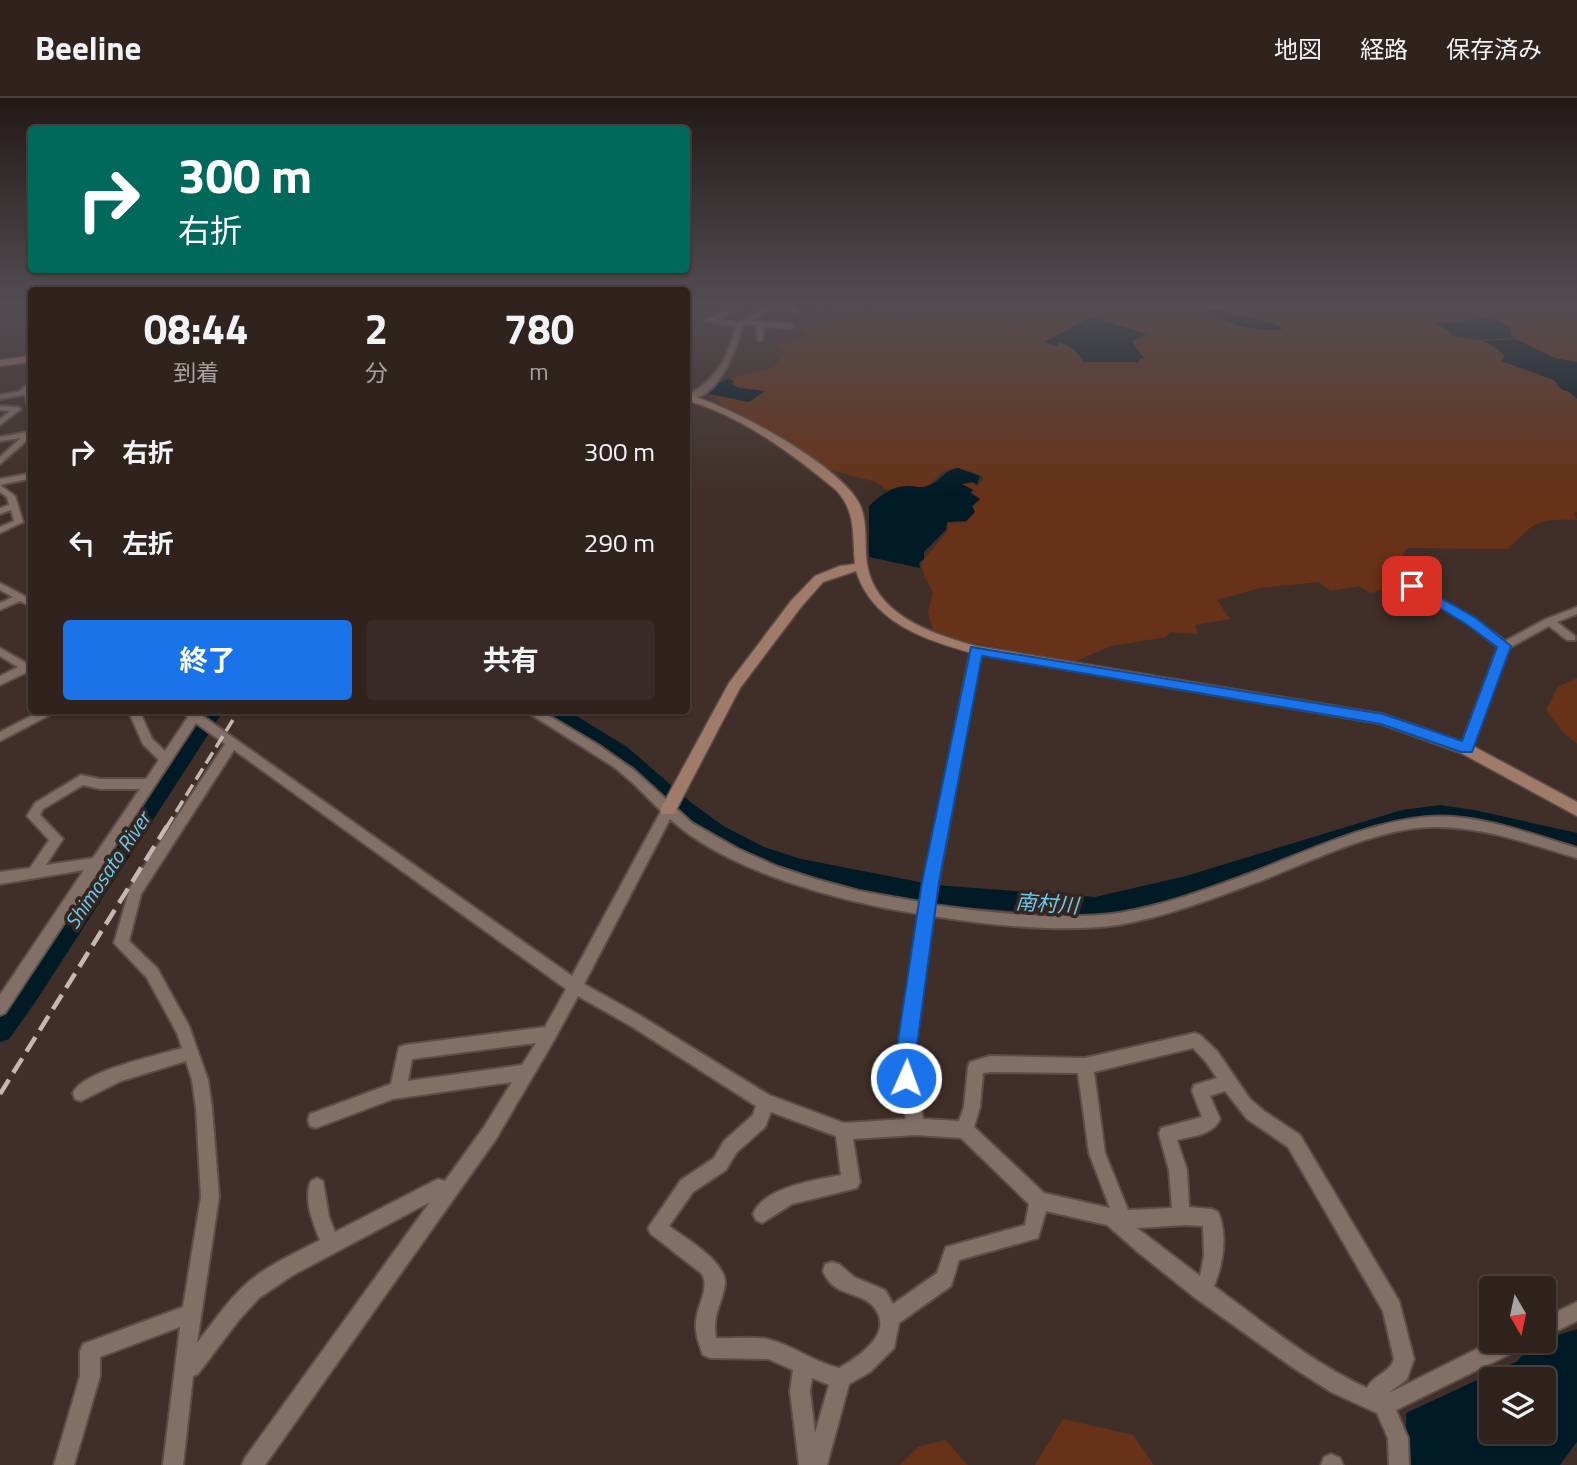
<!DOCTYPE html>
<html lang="ja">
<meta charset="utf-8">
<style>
body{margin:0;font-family:"Titillium Web","Noto Sans JP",sans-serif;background:#382b27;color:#f1f3f6;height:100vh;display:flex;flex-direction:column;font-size:26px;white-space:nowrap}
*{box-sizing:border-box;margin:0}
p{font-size:23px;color:#a8a4a4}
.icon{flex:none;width:38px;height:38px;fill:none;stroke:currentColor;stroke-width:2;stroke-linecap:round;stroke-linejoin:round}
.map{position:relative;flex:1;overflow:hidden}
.panel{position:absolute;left:28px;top:189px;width:662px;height:427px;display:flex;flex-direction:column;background:#30231e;border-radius:7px;box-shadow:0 2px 5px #0004,0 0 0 2px #4b403c}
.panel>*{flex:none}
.hud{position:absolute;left:28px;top:28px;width:662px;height:147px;border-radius:7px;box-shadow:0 2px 5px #0004,0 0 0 2px #4b403c;background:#00695c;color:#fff;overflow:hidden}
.needle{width:46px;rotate:171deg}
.tools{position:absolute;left:1479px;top:1178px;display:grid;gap:14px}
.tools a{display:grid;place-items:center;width:77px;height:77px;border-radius:7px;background:#30231e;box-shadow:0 2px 5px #0004,0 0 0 2px #4b403c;font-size:35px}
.pin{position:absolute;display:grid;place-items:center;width:60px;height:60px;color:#fff;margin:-30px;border-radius:14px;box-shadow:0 4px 10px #0006}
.me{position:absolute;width:77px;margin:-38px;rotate:2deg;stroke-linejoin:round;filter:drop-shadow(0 0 5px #0008)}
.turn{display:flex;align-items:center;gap:24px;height:147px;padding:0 35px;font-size:32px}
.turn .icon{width:91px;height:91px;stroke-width:2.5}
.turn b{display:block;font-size:49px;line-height:60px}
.eta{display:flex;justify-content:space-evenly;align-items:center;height:119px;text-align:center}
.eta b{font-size:42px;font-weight:700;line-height:49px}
.cta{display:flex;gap:14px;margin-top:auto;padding:14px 35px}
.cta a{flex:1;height:80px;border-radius:7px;background:#1a73e8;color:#fff;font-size:28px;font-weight:700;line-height:80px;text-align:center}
.cta a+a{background:#382b27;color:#f1f3f6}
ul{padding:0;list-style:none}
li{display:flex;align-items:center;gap:21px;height:91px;padding:0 35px}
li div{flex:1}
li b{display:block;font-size:26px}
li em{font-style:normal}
header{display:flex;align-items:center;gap:42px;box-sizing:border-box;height:98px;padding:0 35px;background:#30231e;border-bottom:2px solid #4b403c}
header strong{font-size:33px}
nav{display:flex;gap:38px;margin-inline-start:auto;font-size:24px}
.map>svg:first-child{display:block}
.green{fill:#673217}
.water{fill:#001b26;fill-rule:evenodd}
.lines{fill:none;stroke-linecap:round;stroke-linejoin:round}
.river{fill:#001b26;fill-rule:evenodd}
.street-casing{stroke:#5c4e47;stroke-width:4}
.secondary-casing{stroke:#5c4e47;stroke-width:3}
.street{fill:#826f66;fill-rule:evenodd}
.secondary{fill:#a07b6a;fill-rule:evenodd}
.rail-far1{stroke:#c5b8b3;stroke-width:3.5;stroke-dasharray:13 6;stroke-linecap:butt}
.rail{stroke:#c5b8b3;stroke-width:4.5;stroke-dasharray:17 8;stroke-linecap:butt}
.route{fill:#1a73e8;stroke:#114b97;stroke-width:2}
.labels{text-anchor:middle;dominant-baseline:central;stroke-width:7;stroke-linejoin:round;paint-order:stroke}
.water-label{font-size:21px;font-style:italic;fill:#65cdf5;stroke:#36251e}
</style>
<header>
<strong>Beeline</strong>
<nav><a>地図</a><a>経路</a><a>保存済み</a></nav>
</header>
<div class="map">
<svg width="1577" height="1367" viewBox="0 0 1577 1367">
<rect width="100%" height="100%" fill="#402f28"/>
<!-- green -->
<path class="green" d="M975 204 1001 207 1011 204H1577V414L1574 415 1577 422C1534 421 1537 423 1508 451L1408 450 1402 458V466L1411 476 1401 487 1370 495 1359 488 1330 493 1319 484 1260 490 1217 502 1230 521 1195 527 1198 536 1170 534 1166 539 1111 548 1073 564 963 543 933 532 928 515 933 494 924 478 921 465 948 432V425L967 424 975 414 973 408 981 401 972 395 975 392 965 390 963 386 972 385 977 388 983 382 982 378C967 372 953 366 939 377 935 381 932 386 926 388 913 392 901 387 887 392L876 384 822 370 743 317 724 309 711 296 749 304 765 293 738 289 731 285 734 283 728 281 774 269 784 255 776 246 797 243 807 237 799 228 819 226 843 218 828 213 858 210 862 217 878 215 879 209 962 212Z
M1577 580V646L1563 634 1546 612 1558 589Z
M1063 1321 1133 1337 1154 1367H1035Z
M945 1342 968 1367H900L918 1349Z"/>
<!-- water -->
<path class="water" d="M1217 212 1278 227 1283 231C1253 235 1229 225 1204 214Z
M1091 219 1150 237H1144L1132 244 1144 260 1138 262 1140 264H1083C1081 256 1067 244 1058 245V248L1044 244Z
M1491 220 1511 229V237L1514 240 1479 242 1450 237 1449 233 1435 225Z
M1516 241 1555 260 1577 264V301L1568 293 1562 292 1554 282 1501 263 1505 258 1493 248 1482 243Z
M728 281 734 283 731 286 739 290 765 293 749 304 709 296 707 290Z
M958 370 980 378 977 387 973 384 962 386 973 392 970 395 980 401 972 408 975 414 966 423 947 424 946 432 924 454V461L919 465 920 470 869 459V408C879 398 894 387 908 388 915 388 923 391 930 387 941 382 944 372 958 370Z
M1577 1231V1344L1560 1367H1407L1406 1315 1516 1264 1537 1244ZM1491 1281H1544V1334H1491Z"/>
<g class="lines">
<!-- river -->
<path class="river" d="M205 612H224L36 903 9 941 0 944V911Z
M542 612H567L627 649 693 706 725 729 764 749 801 761 935 787 1095 799 1186 778 1402 712 1440 707 1474 712 1577 735V753L1474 728 1440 723 1402 728 1186 798 1095 819 935 807 801 779 749 762 709 741 677 718 613 659 544 617Z"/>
<!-- street casing -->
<g class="street-casing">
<path id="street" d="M738 204H745L728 216 715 222C722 222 732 225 738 224 761 218 768 197 795 208L799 215 794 216 790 210 781 206 749 223 791 226 794 228 791 230 763 228V241L760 243 757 241V227L743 226C736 252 719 301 686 302V298C716 283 728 260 736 228L704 223 724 214Z
M818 204H824L821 210 816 209Z
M890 204H896L898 207 876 210 873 208 891 205Z
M25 288 32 290 29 293 32 296V309L27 307 26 299 24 297 0 301V297L20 293Z
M0 308 17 309 21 311 0 327V321L10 313 0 312Z
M32 331V338L0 366V359L21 340 0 343V339L27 334Z
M32 375V380L0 387V381Z
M0 387 15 398 23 424 0 435V429L14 423 11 412 0 416V410L9 407 7 399 0 394Z
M0 485 32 502V509L20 503 0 512V505L13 499 0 492Z
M1412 485 1475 521 1505 543 1546 521 1577 509V516L1557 524 1575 538V542H1567L1549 528 1509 550 1470 654 1466 655 1460 651 1498 549 1467 525 1409 490V486Z
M976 549 981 552 934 807C990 815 1063 823 1119 815 1162 808 1205 792 1246 777 1302 756 1366 724 1427 719 1478 715 1529 736 1577 750V760C1530 746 1482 728 1432 729 1376 730 1308 765 1255 785 1211 801 1165 819 1118 827 1061 835 989 827 932 818L913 963 923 1021 959 1023 964 1009 968 969 970 964 990 958 1085 960 1195 935 1200 937 1217 953 1250 1001 1264 1013 1300 1037 1399 1203 1414 1261 1407 1281 1389 1295 1495 1242H1526L1524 1249 1396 1312 1408 1340 1409 1367H1389L1388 1340 1377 1315 1331 1294 1292 1269 1194 1199 1139 1155 1107 1127 1046 1113 1038 1140 959 1162 951 1188 899 1225 894 1250 870 1274 849 1286 827 1367H799L790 1293 793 1272 768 1261 710 1260 703 1257C699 1246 695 1236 696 1224 697 1207 710 1191 702 1176L651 1136 648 1130 681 1082 714 1060 724 1043 753 1017 756 1008 631 928 578 898 553 944 496 1041 265 1367H242L245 1360 430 1104 293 1177 259 1200 238 1223 198 1276 193 1278 183 1367H163L180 1229 100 1259V1278L74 1367H54L80 1278V1253L83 1246 183 1209 201 1099 196 1010 192 982 186 963 121 983 81 1003 75 1001 73 995C82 973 159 957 182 950L177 935 147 880 114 845 130 790 225 646 196 625 5 915 0 917V897L84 772 0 786V774L30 770 49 742 27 718 35 705 81 677 100 681H146L159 662 143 646 128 612H139L152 641 165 653 188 619 181 612H203L201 617 572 878 661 713 634 686 614 669 524 612H539L598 647 634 672 692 725 738 751 778 769 815 781 859 793 920 804 971 552ZM234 652 566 891 545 929 405 947 399 949 391 986 310 1016 308 1022 310 1028 316 1030 393 1001 512 984 484 1029 445 1083 438 1081 432 1084 335 1134 329 1119 323 1083 317 1080 311 1083C303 1101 313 1125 320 1142 295 1156 264 1168 243 1189 226 1205 212 1226 197 1245L219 1099 212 1010 208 982 189 928 157 870 129 843 141 796ZM83 687 100 691H140L93 760 46 767 63 741 40 717 43 711ZM670 721C728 774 842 804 919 816L897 963 906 1021 844 1025 769 997 641 918 584 886ZM536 945 522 967 408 983 412 961ZM1193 950 1206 964 1217 980 1194 987 1192 993 1202 1019 1161 1030 1159 1036 1169 1072 1172 1110 1128 1112 1105 1055 1094 974ZM990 974 1078 975 1089 1055 1110 1110 1044 1095 974 1029 980 1009 983 975ZM1225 993 1247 1021 1288 1049 1383 1213 1394 1261C1390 1275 1373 1277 1367 1290 1312 1265 1263 1224 1214 1188 1223 1167 1228 1136 1218 1114L1212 1111 1189 1109 1187 1072 1177 1042C1193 1038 1213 1037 1220 1021L1210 998ZM771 1014 836 1038 841 1077C816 1082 764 1089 753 1116L756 1122 762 1125 792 1106 857 1090 860 1084 853 1041 916 1037 961 1040 1029 1106 1025 1127 946 1149 937 1175 893 1206 885 1192 854 1179 839 1166 832 1164 825 1166 823 1173C833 1199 859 1193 872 1207 897 1233 860 1258 839 1270 815 1265 791 1246 767 1241 751 1238 733 1241 716 1240 712 1215 722 1207 725 1186 727 1164 685 1140 669 1128L693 1094 726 1072 736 1055 765 1029ZM1186 1127 1203 1128 1204 1158 1200 1178 1137 1130ZM812 1280 829 1287 815 1335 810 1293Z
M0 550 26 565 32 564V577L25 575 0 587V578L18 569 0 558Z
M43 612H59L0 643V634Z
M1577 1204V1223L1544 1239V1220Z
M1331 1356 1340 1360 1343 1367H1321L1324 1359Z"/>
</g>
<!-- secondary casing -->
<g class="secondary-casing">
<path id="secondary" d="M32 258V264L0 268V262Z
M686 296C729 307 841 367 860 407 868 425 864 446 867 466 875 517 932 536 976 548L1383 616 1471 647 1577 704V718L1461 655 1381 626 976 556C928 543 873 526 856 473L823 484 801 509 740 590 674 716H662L660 712 729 585 791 503 815 478 840 468 855 466C852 438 857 414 836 392 792 355 741 318 686 302Z"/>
</g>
<!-- street -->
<use href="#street" class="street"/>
<!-- secondary -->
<use href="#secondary" class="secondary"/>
<!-- rail-far1 -->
<path class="rail-far1" d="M166 730 239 612"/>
<!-- rail -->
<path class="rail" d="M0 996 167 728"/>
</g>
<!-- sky -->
<linearGradient id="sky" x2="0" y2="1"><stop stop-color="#231a16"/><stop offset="0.52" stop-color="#534d53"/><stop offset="1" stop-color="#534d53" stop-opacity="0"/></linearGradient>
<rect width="1577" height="395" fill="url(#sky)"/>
<!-- route -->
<path class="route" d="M1412 484 1476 520 1511 548 1472 654H1461L1381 626 982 558 939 784 915 962 917 980 914 987 906 990 899 987 895 962 922 784 971 549 1383 616 1462 643 1497 549 1466 526 1408 491 1406 488Z"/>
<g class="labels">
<!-- water labels -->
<g class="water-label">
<text transform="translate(107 772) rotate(-56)">Shimosato River</text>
<text transform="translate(1047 805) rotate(4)">南村川</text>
</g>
</g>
</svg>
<div class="tools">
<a><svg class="needle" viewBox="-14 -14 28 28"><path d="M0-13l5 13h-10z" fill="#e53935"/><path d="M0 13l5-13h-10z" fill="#a8a4a4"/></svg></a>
<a><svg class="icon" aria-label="layers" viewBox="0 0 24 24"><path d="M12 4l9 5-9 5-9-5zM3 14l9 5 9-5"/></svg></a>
</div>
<div class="pin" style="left:1412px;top:488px;background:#d93025"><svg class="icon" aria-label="arrive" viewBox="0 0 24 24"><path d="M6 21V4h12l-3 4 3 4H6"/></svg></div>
<svg class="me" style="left:906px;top:980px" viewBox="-20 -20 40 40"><circle r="17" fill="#1a73e8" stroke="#fff" stroke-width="3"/><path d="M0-11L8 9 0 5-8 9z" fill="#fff"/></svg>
<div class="hud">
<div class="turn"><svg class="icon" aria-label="right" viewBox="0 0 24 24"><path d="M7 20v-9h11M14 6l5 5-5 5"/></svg><div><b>300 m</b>右折</div></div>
</div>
<section class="panel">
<div class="eta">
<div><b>08:44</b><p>到着</p></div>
<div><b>2</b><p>分</p></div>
<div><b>780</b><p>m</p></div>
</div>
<ul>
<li><svg class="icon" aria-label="right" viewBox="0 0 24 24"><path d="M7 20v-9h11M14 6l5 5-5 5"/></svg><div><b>右折</b></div><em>300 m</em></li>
<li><svg class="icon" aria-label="left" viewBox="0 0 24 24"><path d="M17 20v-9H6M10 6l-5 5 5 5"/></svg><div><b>左折</b></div><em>290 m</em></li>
</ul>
<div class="cta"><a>終了</a><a>共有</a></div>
</section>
</div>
